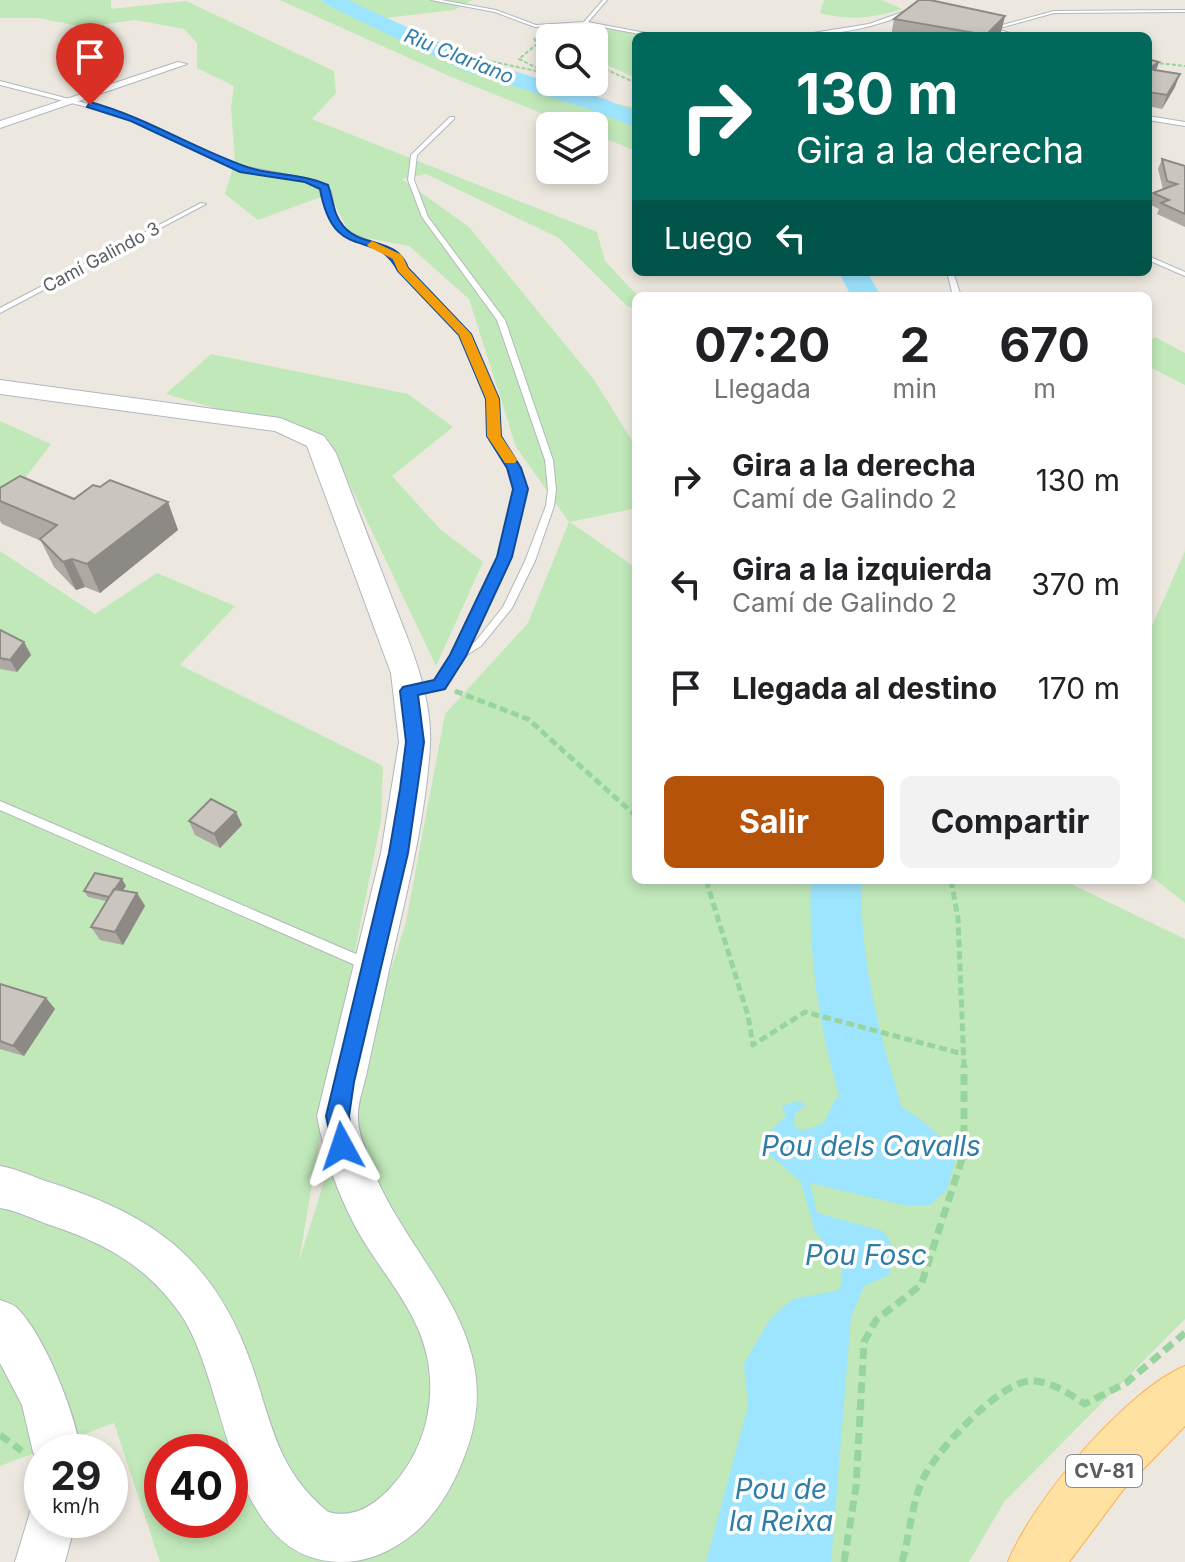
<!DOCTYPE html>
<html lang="es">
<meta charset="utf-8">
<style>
body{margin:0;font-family:Inter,sans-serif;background:#f2f2f2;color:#202124;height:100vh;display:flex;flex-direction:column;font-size:30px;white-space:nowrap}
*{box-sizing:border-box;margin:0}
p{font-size:26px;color:#757577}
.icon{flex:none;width:44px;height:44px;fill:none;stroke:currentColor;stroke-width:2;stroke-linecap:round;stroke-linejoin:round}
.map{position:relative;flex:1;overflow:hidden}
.side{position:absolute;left:632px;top:292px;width:520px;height:592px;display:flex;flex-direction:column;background:#fff;border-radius:12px;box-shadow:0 4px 12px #0003}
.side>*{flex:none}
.top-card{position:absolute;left:632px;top:32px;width:520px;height:244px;border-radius:12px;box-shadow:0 4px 12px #0003;background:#00695c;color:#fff;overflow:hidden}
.controls{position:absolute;left:536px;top:24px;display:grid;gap:16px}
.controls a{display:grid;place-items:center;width:72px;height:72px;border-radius:12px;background:#fff;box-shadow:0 4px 12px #0003;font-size:40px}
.speed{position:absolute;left:24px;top:1434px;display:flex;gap:16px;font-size:40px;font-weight:700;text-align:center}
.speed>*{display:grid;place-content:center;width:104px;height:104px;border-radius:50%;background:#fff;box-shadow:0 4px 12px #0003;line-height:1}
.speed small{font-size:20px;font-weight:400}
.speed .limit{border:12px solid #d22;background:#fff;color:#111}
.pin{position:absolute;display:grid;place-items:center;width:68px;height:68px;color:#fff;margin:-82px -34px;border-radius:50% 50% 50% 0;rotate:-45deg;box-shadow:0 0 8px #0007}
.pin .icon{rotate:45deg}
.me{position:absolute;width:88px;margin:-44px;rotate:355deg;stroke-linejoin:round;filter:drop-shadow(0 0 6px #0008)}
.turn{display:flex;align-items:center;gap:28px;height:168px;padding:0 32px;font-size:36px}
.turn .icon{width:104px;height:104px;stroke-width:2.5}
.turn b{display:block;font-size:56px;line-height:68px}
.then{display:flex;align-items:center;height:76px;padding:0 32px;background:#0003;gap:16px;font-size:30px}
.eta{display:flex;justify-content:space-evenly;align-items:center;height:136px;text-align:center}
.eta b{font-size:48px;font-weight:700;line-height:56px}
.button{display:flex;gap:16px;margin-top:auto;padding:16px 32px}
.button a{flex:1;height:92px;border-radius:12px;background:#b45309;color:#fff;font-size:32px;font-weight:700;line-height:92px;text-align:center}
.button a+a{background:#f2f2f2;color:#202124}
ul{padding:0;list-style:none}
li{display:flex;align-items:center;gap:24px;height:104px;padding:0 32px}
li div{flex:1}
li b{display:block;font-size:30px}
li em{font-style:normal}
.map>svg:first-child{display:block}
.green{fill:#c0e8b9;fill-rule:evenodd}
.water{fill:#9de4ff}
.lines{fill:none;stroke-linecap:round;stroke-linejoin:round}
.river{fill:#9de4ff;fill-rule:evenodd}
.lane-casing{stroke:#b2b7bc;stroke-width:2}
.street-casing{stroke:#b2b7bc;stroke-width:2}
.secondary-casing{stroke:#b1b7bc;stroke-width:2}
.primary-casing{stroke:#fdae48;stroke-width:2}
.path-far2{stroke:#98d59e;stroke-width:2;stroke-dasharray:4 2;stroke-linecap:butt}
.path-far1{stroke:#98d59e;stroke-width:5;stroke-dasharray:8 4;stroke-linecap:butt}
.path{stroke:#98d59e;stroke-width:7;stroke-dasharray:11 6;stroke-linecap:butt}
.lane{fill:#fff;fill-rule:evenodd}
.street{fill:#fff;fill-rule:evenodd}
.secondary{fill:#fff;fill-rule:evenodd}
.primary{fill:#ffe1a2;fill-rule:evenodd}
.wall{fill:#aea9a3}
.shaded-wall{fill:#8d8a85}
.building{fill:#cac5be;stroke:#8d8a85;stroke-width:2}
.route{fill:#1a73e8;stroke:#114b97;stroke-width:2}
.slow{fill:#f59e0b}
.labels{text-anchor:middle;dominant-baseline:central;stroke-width:7;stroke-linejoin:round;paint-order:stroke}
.far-street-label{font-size:18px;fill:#585e62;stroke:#fff}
.far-water-label{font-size:20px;font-style:italic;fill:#2f7ca7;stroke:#fff}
.shield{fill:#fff;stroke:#8a8e91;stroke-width:2}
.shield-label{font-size:20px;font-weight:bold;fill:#585e62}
.near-water-label{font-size:28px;font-style:italic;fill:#2f7ca7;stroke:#fff}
</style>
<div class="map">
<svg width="1185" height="1562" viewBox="0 0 1185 1562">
<rect width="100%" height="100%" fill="#ede8df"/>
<!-- green -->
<path class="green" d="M0 0H111V9L186 1 334 71 336 93 312 119 597 232 605 261 638 296 636 308 628 307 559 238 426 174 402 179 469 227 595 381 636 447V502L632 509 570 522 636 568V880H1063L1185 939V1319L1004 1502 969 1562H160L114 1423 0 1466V551L95 614 157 573 235 606 180 665 383 766 381 820 333 1062 299 1261 406 922 445 714 528 623 569 522 516 447 469 299 409 246 351 235 329 194 258 220 225 194 235 161 231 108 234 86 197 68V43L184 29 136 20 84 27 38 18H0ZM162 1452H230V1520H162Z
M280 0H472L454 10 385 18C450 61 559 91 636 108V151L594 134V126H573L449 76Z
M824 0H881L903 9C873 18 850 21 820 13Z
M582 25 648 36H636V78L594 59V38H555L550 35Z
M1155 337 1185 353V385L1148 366V343Z
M211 354 408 394 453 427 392 476 440 529 483 562 436 666 329 441 166 394Z
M0 421 51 444 0 511Z
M1185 551V903L1148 874V635Z"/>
<!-- water -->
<path class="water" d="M864 1082C899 1108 931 1119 956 1156L947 1190 930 1205H903L810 1183 817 1213 883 1231 895 1249 889 1275 864 1286 851 1317 831 1562H706L748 1406 744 1364 770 1319 793 1299 836 1291 842 1285V1265L815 1231 801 1182 769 1154V1132L786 1116 782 1106 798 1101 805 1104 796 1113 793 1125 801 1131 823 1124 836 1098 855 1092Z"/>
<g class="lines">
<!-- river -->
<path class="river" d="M322 0H348L481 61 605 99 636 112V127L589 109 465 71 325 4Z
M839 272H867L881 296H851Z
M811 880H861C860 972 885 1055 913 1142L905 1162 884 1171 863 1162C827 1075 807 975 811 880Z"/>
<!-- lane casing -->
<g class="lane-casing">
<path id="lane" d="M431 0H441L496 10 536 25 584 22 603 0H607L588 22 661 36H651L585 24 579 26 577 25 535 27 495 12Z
M911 9 915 10C880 27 832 36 794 36L869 24Z
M1185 10V12L1054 13 996 29 1020 36H1012L988 29 1054 11Z
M0 81 123 113 237 165 315 180 331 191 335 213 343 226 352 234 387 247 397 255 405 268 469 334 496 399 498 436 518 468 524 489 510 557 468 645 475 642 503 607 525 561 546 506 548 490 545 460 497 320 422 217 408 180 411 155 450 117H454V119L417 155 414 180 428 217 505 320 553 460 556 490 554 506 535 561 512 608 481 646 462 658 443 688 409 695 404 691 409 687 436 682 453 655 500 557 516 489 510 468 490 436 488 399 462 335 400 270 392 257 383 250 348 237 338 229 329 213 325 192 311 182 233 168 119 115 0 85Z
M1148 116 1185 122V126L1148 120Z
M201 203 206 204 0 313V308Z
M1148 256 1185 272V276L1148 260Z
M947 272H953L961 296H953Z
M0 801 370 960 372 964 370 968 366 970 362 968 0 810Z"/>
</g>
<!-- street casing -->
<g class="street-casing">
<path id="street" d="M178 62 187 64 0 128V121Z"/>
</g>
<!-- secondary casing -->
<g class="secondary-casing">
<path id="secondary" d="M0 380 280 418 324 436 336 453C354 500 372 547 390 593 408 641 433 693 430 746 425 828 402 910 385 989 379 1018 372 1047 366 1076 363 1089 357 1105 358 1119 358 1130 363 1143 367 1153 399 1257 512 1327 466 1452 456 1480 442 1506 421 1527 400 1547 372 1562 342 1562 224 1562 230 1382 179 1312 144 1264 104 1243 50 1225 33 1219 18 1211 0 1208V1166C19 1169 35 1178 52 1183 155 1216 214 1259 251 1363 272 1423 276 1469 328 1512 354 1519 375 1505 392 1486 430 1444 441 1384 419 1331 403 1293 374 1262 355 1226 337 1192 324 1154 317 1116L381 853 399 742 391 673 307 446 275 431 0 394Z
M0 1300C5 1302 13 1304 17 1308 45 1336 75 1413 81 1452H42V1470L33 1452 22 1405 0 1363Z
M42 1499V1520H76L65 1562H15L33 1502Z"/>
</g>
<!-- primary casing -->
<g class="primary-casing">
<path id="primary" d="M1185 1366V1426L1123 1490 1069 1562H1008C1032 1502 1125 1391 1185 1366Z"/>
</g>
<!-- path-far2 -->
<path class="path-far2" d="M534 38 537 44 519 59 541 70
M435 44 462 55 550 74
M1148 62 1185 66
M594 64 636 83"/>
<!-- path-far1 -->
<path class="path-far1" d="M455 691 528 719 636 816
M706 880 748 1016 753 1045 805 1012 963 1054
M951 880 958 918 964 1067"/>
<!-- path -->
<path class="path" d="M0 1435 22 1451
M844 1562 856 1487 864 1342 876 1320 921 1285 964 1153V1065
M902 1562C910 1535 911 1505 923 1479 935 1452 999 1383 1029 1381 1050 1380 1068 1393 1085 1404L1126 1383 1185 1333"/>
<!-- lane -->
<use href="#lane" class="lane"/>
<!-- street -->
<use href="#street" class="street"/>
<!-- secondary -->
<use href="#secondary" class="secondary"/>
<!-- primary -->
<use href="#primary" class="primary"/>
</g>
<!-- wall -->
<path class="wall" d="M1005 16 1000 36H891L894 19Z
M1148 59 1159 62 1156 70 1175 87 1162 109 1148 106Z
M1162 159 1185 166V227L1157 214 1159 209 1149 204 1153 193 1163 189 1158 169Z
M0 488 74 499 168 502 178 530 100 593 85 587 76 590 54 567 41 541 2 524 0 521Z
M0 630 24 642 31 655 17 672 0 669Z
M236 812 242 825 220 848 195 835 189 821Z
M126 886 123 890 137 893 145 906 123 945 100 940 91 927 106 901 88 897 84 891Z
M0 984 46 998 55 1009 24 1056 0 1049Z"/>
<!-- shaded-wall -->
<path class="shaded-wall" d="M1005 16 1000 36H986Z
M1159 62 1154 76 1148 69Z
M1180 74 1175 87 1162 109 1167 95Z
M168 502 178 530 100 593 87 564Z
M72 559 85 587 76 590 63 562Z
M24 642 31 655 17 672 10 660Z
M236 812 242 825 220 848 214 834Z
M122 879 126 886 114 903 110 897Z
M137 893 145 906 123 945 115 932Z
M46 998 55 1009 24 1056 13 1046Z"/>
<!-- building -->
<path class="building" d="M919 0H930L1005 16 986 35 894 19Z
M1148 59 1159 62 1148 69 1180 74 1167 95 1148 92Z
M1162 159 1185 166V214L1161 203 1169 200 1153 193 1177 184 1167 181Z
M20 476 74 499 93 485 100 487 110 480 168 502 87 564 72 559 63 562 40 539 57 525 0 501V488Z
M0 630 24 642 10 660 0 658Z
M211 799 236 812 214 834 189 821Z
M95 873 122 879 109 897 84 891Z
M114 889 137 893 115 932 91 927Z
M0 984 46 998 13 1046 0 1041Z"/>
<!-- route -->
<path class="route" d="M90 102C145 117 191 147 244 166 272 176 301 173 328 185 333 199 333 215 344 227 363 248 397 237 408 268L471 334 499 399 501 436 521 468 528 489 512 557 466 656 445 689 418 695 424 742 408 853 354 1082 349 1116 354 1146 350 1154 342 1157 334 1154 326 1116 389 853 400 789 406 742 400 691 403 687 434 680 450 655 497 557 513 489 507 468 487 436 486 399 459 335 398 271C376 226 334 266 320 189L305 182 240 172 131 121 87 107Z"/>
<!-- slow -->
<path class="slow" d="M372 241 402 255 408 268 471 334 499 399 501 436 517 460 515 463H505L487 436 486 399 459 335 398 271 393 259 369 247 367 245Z"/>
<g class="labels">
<!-- far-street labels -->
<g class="far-street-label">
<text transform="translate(101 257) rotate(-28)">Camí Galindo 3</text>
</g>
<!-- far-water labels -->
<g class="far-water-label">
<text transform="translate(459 56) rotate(22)">Riu Clariano</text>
</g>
<!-- shield labels -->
<rect class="shield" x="1066" y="1455" width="76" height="32" rx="6"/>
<g class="shield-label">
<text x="1104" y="1471">CV-81</text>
</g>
<!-- near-water labels -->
<g class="near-water-label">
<text x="871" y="1146">Pou dels Cavalls</text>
<text x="866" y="1255">Pou Fosc</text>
<text x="781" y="1489">Pou de<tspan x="781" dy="32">la Reixa</tspan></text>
</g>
</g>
</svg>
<div class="controls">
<a><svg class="icon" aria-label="search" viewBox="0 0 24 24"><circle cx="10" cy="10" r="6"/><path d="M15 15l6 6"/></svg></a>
<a><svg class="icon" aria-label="layers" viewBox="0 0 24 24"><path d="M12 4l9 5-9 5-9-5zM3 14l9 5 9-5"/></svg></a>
</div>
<div class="speed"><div>29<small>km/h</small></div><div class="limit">40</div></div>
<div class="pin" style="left:90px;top:105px;background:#d93025"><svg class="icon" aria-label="arrive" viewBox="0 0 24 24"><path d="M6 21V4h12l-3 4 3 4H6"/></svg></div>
<svg class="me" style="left:342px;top:1146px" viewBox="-20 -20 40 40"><path d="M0-17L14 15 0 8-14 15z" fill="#1a73e8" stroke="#fff" stroke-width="4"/></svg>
<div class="top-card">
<div class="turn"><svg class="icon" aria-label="right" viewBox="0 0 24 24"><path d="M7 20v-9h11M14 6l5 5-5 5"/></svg><div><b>130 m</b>Gira a la derecha</div></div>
<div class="then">Luego<svg class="icon" aria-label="left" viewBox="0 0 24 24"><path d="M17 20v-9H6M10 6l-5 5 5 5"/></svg></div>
</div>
<section class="side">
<div class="eta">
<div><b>07:20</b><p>Llegada</p></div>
<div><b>2</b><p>min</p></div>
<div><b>670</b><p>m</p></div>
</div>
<ul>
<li><svg class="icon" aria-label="right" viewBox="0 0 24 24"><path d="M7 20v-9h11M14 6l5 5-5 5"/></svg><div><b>Gira a la derecha</b><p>Camí de Galindo 2</p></div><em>130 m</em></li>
<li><svg class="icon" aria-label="left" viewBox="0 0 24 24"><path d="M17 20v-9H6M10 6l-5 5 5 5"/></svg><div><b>Gira a la izquierda</b><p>Camí de Galindo 2</p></div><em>370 m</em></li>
<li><svg class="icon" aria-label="arrive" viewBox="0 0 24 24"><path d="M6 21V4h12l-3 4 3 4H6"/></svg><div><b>Llegada al destino</b></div><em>170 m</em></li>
</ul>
<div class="button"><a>Salir</a><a>Compartir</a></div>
</section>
</div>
